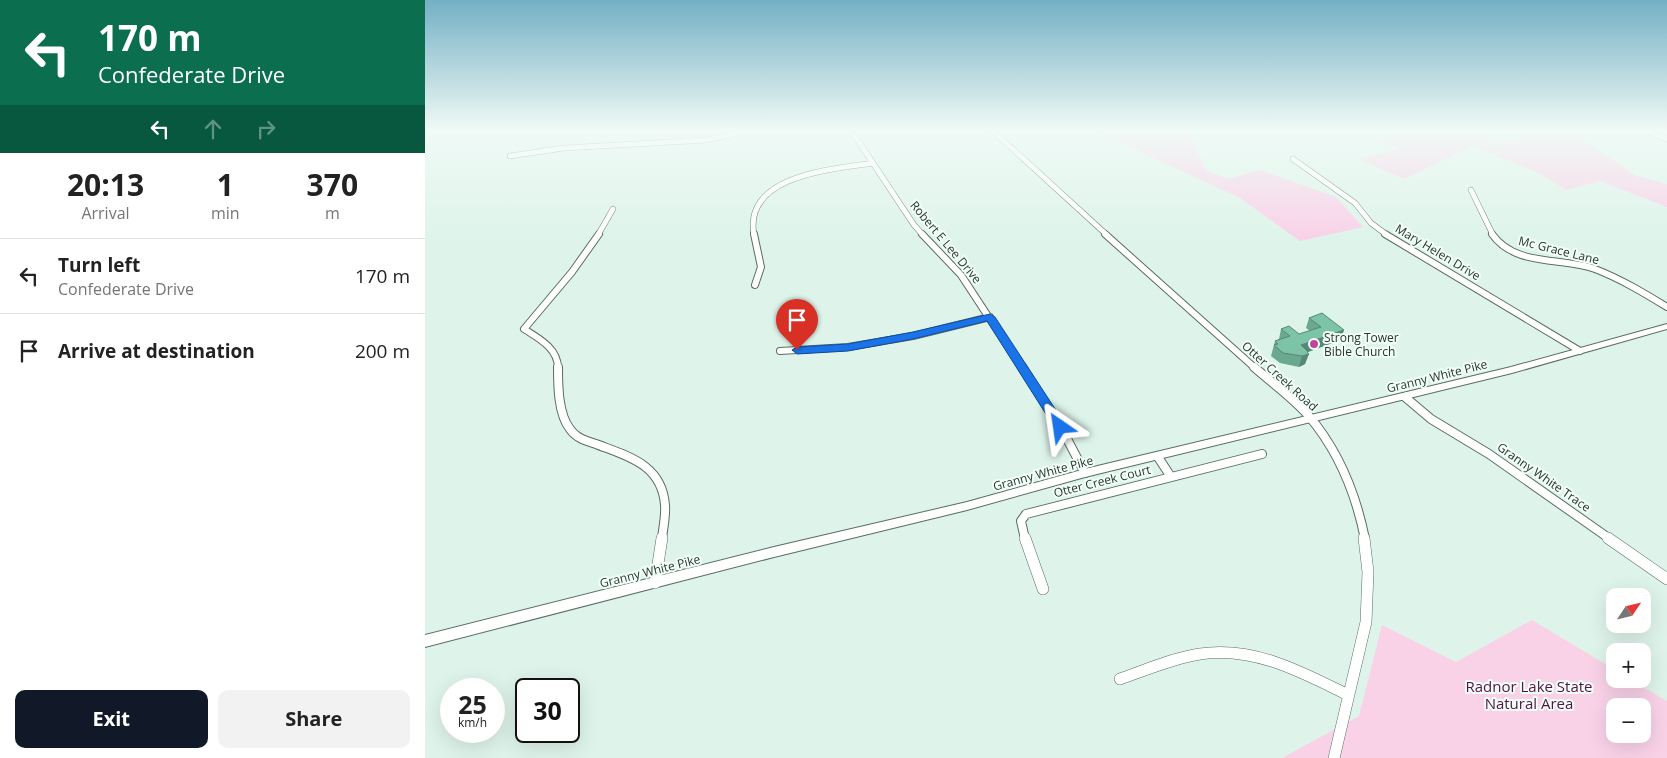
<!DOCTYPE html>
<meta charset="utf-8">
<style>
body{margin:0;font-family:"Open Sans",sans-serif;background:#f2f2f2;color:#222;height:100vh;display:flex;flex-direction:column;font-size:19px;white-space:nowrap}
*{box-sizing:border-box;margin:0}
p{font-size:16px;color:#767676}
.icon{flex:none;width:28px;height:28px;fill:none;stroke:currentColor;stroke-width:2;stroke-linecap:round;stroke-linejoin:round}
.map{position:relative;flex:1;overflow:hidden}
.side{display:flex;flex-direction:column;background:#fff;width:425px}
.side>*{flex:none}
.banner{background:#0b6e4f;color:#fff;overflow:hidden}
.needle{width:32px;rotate:55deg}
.buttons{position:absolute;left:1181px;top:588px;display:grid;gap:10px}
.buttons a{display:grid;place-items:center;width:45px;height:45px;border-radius:10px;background:#fff;box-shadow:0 5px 20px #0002;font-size:25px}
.speed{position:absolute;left:15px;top:678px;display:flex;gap:10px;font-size:25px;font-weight:700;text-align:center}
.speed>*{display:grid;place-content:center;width:65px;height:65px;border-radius:50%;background:#fff;box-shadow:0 5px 20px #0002;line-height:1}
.speed small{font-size:12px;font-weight:400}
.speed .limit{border:2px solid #111;border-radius:8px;background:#fff;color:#111}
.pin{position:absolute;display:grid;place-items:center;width:42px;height:42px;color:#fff;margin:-51px -21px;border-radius:50% 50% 50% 0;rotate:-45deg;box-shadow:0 0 5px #0007}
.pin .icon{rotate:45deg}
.me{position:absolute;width:55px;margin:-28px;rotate:328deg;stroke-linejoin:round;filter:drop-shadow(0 0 4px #0008)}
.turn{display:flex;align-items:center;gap:18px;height:105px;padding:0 15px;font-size:22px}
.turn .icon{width:65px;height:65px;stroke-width:2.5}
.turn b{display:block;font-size:35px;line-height:42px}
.lanes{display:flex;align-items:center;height:48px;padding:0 15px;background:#0003;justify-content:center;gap:25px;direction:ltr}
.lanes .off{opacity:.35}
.eta{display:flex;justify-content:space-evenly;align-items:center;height:85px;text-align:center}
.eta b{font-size:30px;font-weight:700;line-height:35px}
.primary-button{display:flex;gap:10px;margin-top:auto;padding:10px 15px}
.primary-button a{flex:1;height:58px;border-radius:10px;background:#111827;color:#fff;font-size:20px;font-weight:700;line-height:58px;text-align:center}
.primary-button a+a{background:#f2f2f2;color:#222}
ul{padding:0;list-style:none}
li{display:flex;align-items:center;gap:15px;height:75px;padding:0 15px;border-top:1px solid #e0e0e0}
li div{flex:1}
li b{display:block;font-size:19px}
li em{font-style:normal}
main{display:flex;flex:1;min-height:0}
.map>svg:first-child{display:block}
.green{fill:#f9d2e8;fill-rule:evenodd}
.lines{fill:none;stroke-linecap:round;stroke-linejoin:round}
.minor-far3-casing{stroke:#596d64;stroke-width:6}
.minor-far2-casing{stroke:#596d64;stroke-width:8}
.minor-far1-casing{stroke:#596d64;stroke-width:10}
.minor-casing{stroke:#596d64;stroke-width:12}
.major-casing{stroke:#596d64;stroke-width:2}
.minor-far3{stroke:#fff;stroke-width:5}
.minor-far2{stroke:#fff;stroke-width:6}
.minor-far1{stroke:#fff;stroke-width:8}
.minor{stroke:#fff;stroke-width:11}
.major{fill:#fff;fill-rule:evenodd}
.wall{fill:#6ba890}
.shaded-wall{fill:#578876}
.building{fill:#7cc3a8;stroke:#578876}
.route{fill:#1a73e8;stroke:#114b97}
.poi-dot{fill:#c14697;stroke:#f1fff9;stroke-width:2}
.labels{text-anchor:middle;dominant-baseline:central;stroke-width:4;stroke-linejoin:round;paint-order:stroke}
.street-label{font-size:12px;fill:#2b3330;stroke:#f1fff9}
.poi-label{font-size:12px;fill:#2b3330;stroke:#f1fff9;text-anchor:start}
.near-park-label{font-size:15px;fill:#571341;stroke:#f1fff9}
</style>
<main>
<section class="side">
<div class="banner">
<div class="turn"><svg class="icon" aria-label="left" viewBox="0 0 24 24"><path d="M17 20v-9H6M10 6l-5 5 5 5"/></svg><div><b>170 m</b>Confederate Drive</div></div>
<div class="lanes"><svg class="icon" aria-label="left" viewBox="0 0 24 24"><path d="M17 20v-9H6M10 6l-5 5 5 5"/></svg><svg class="icon off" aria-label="ahead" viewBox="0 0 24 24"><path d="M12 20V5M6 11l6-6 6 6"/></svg><svg class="icon off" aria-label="right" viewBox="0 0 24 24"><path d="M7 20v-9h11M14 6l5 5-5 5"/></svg></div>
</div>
<div class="eta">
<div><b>20:13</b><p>Arrival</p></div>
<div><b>1</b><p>min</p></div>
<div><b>370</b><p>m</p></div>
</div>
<ul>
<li><svg class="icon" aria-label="left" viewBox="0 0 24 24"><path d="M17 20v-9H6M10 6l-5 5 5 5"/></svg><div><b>Turn left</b><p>Confederate Drive</p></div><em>170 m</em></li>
<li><svg class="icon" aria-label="arrive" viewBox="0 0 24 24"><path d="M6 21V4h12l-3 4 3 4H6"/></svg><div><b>Arrive at destination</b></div><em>200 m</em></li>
</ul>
<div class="primary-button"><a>Exit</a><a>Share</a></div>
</section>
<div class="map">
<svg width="1242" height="758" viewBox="0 0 1242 758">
<rect width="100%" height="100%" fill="#def4ea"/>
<!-- green -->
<path class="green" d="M671 131H764L781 171 804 179 835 170 911 197 938 227 875 241 815 198Z
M980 131H1036L1072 142 1146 131 1211 176 1242 184V207L1175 181 1141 190 1116 174 1048 146 979 179 934 159 974 149 952 140Z
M1107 620 1190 670V679H1204L1242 701V758H857L934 716 957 625 1031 662ZM1190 706H1218V734H1190Z"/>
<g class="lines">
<!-- minor-far3 casing -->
<g class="minor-far3-casing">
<path id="minor-far3" d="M422 131 430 136 489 225 498 235
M568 131 682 235
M1220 131 1242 139
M85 156 139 148 282 140 323 131
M868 159 930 203 946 223 962 235
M1046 190 1068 235
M173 235 188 209
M329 235C318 175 408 169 448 163"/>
</g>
<!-- minor-far2 casing -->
<g class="minor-far2-casing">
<path id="minor-far2" d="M329 234 336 267 330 285
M497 234 536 275 597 368
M680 234 830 368
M960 234 1155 351
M1067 234C1090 267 1137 257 1170 269 1196 279 1219 293 1242 307
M355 351 423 347 488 336 565 317
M133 368C133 348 113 338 99 329L147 272 174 234"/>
</g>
<!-- minor-far1 casing -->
<g class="minor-far1-casing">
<path id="minor-far1" d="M133 367C133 385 133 414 145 429 151 438 161 441 171 444 202 456 237 464 240 505 241 516 238 528 237 539
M597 367 640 435 660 473
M829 367C846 382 867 397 883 415 913 450 931 494 940 539
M980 397 1006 419 1064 454 1185 539
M733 457 746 477
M600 539 596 521 601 514 837 454"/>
</g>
<!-- minor casing -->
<g class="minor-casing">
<path id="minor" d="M600 538 618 589
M1183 538 1242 579
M230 583 237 538
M695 679C721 670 748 658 775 654 829 646 877 672 923 695
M909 758 941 622 943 572 939 538"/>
</g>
<!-- major casing -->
<g class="major-casing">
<path id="major" d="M1242 324V329L1087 373 660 477 542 510 349 557 0 647V635L349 547 542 502 660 469 1086 367Z"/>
</g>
<!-- minor-far3 -->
<use href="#minor-far3" class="minor-far3"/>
<!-- minor-far2 -->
<use href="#minor-far2" class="minor-far2"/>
<!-- minor-far1 -->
<use href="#minor-far1" class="minor-far1"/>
<!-- minor -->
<use href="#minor" class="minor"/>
<!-- major -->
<use href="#major" class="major"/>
</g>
<!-- wall -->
<path class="wall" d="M884 318 919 330 915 340 883 352 880 364 874 367 855 363 846 356 850 341 854 339 856 329 874 334 885 331 881 328Z"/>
<!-- shaded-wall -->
<path class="shaded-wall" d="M919 330 915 340 872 356 876 345Z
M882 352H883V354H884L880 364 874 367 877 356Z"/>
<!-- building -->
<path class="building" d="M897 313 919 330 876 345 883 352H882L884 354 877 356 858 353 849 345 853 344 850 341 865 336 856 329 864 326 874 334 896 327 884 318Z"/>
<!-- sky -->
<linearGradient id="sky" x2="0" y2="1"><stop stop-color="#73b0c4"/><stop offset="0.55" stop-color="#f0faf6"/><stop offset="1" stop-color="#f0faf6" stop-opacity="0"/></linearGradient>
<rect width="1242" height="237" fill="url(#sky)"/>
<!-- route -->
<path class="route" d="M565 314 570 317 640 424 641 427 640 430H631L562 321 488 339 423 351 372 354 367 350 372 347 423 344 488 332Z"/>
<!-- markers -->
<circle class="poi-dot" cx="889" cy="344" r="5"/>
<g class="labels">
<!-- street labels -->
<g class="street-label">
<text transform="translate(521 242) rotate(50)">Robert E Lee Drive</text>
<text transform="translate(1134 250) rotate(14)">Mc Grace Lane</text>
<text transform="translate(1013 252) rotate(31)">Mary Helen Drive</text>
<text transform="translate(855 376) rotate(42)">Otter Creek Road</text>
<text transform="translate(1012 376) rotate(-14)">Granny White Pike</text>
<text transform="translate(618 473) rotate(-15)">Granny White Pike</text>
<text transform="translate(1119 477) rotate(35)">Granny White Trace</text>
<text transform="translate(677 481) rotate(-14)">Otter Creek Court</text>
<text transform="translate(225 571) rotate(-14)">Granny White Pike</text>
</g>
<!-- poi labels -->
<g class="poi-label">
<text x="899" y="337">Strong Tower<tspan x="899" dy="14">Bible Church</tspan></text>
</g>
<!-- near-park labels -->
<g class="near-park-label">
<text x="1104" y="686">Radnor Lake State<tspan x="1104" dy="17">Natural Area</tspan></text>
</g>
</g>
</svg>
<div class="buttons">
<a><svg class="needle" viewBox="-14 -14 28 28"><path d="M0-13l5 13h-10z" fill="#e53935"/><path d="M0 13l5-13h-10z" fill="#767676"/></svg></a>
<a>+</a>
<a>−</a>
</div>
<div class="speed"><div>25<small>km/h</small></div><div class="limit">30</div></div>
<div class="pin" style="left:372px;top:350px;background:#d93025"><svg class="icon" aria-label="arrive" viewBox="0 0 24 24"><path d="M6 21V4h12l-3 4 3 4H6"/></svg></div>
<svg class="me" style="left:635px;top:427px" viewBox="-20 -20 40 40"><path d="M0-17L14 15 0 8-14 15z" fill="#1a73e8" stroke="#fff" stroke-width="4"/></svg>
</div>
</main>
